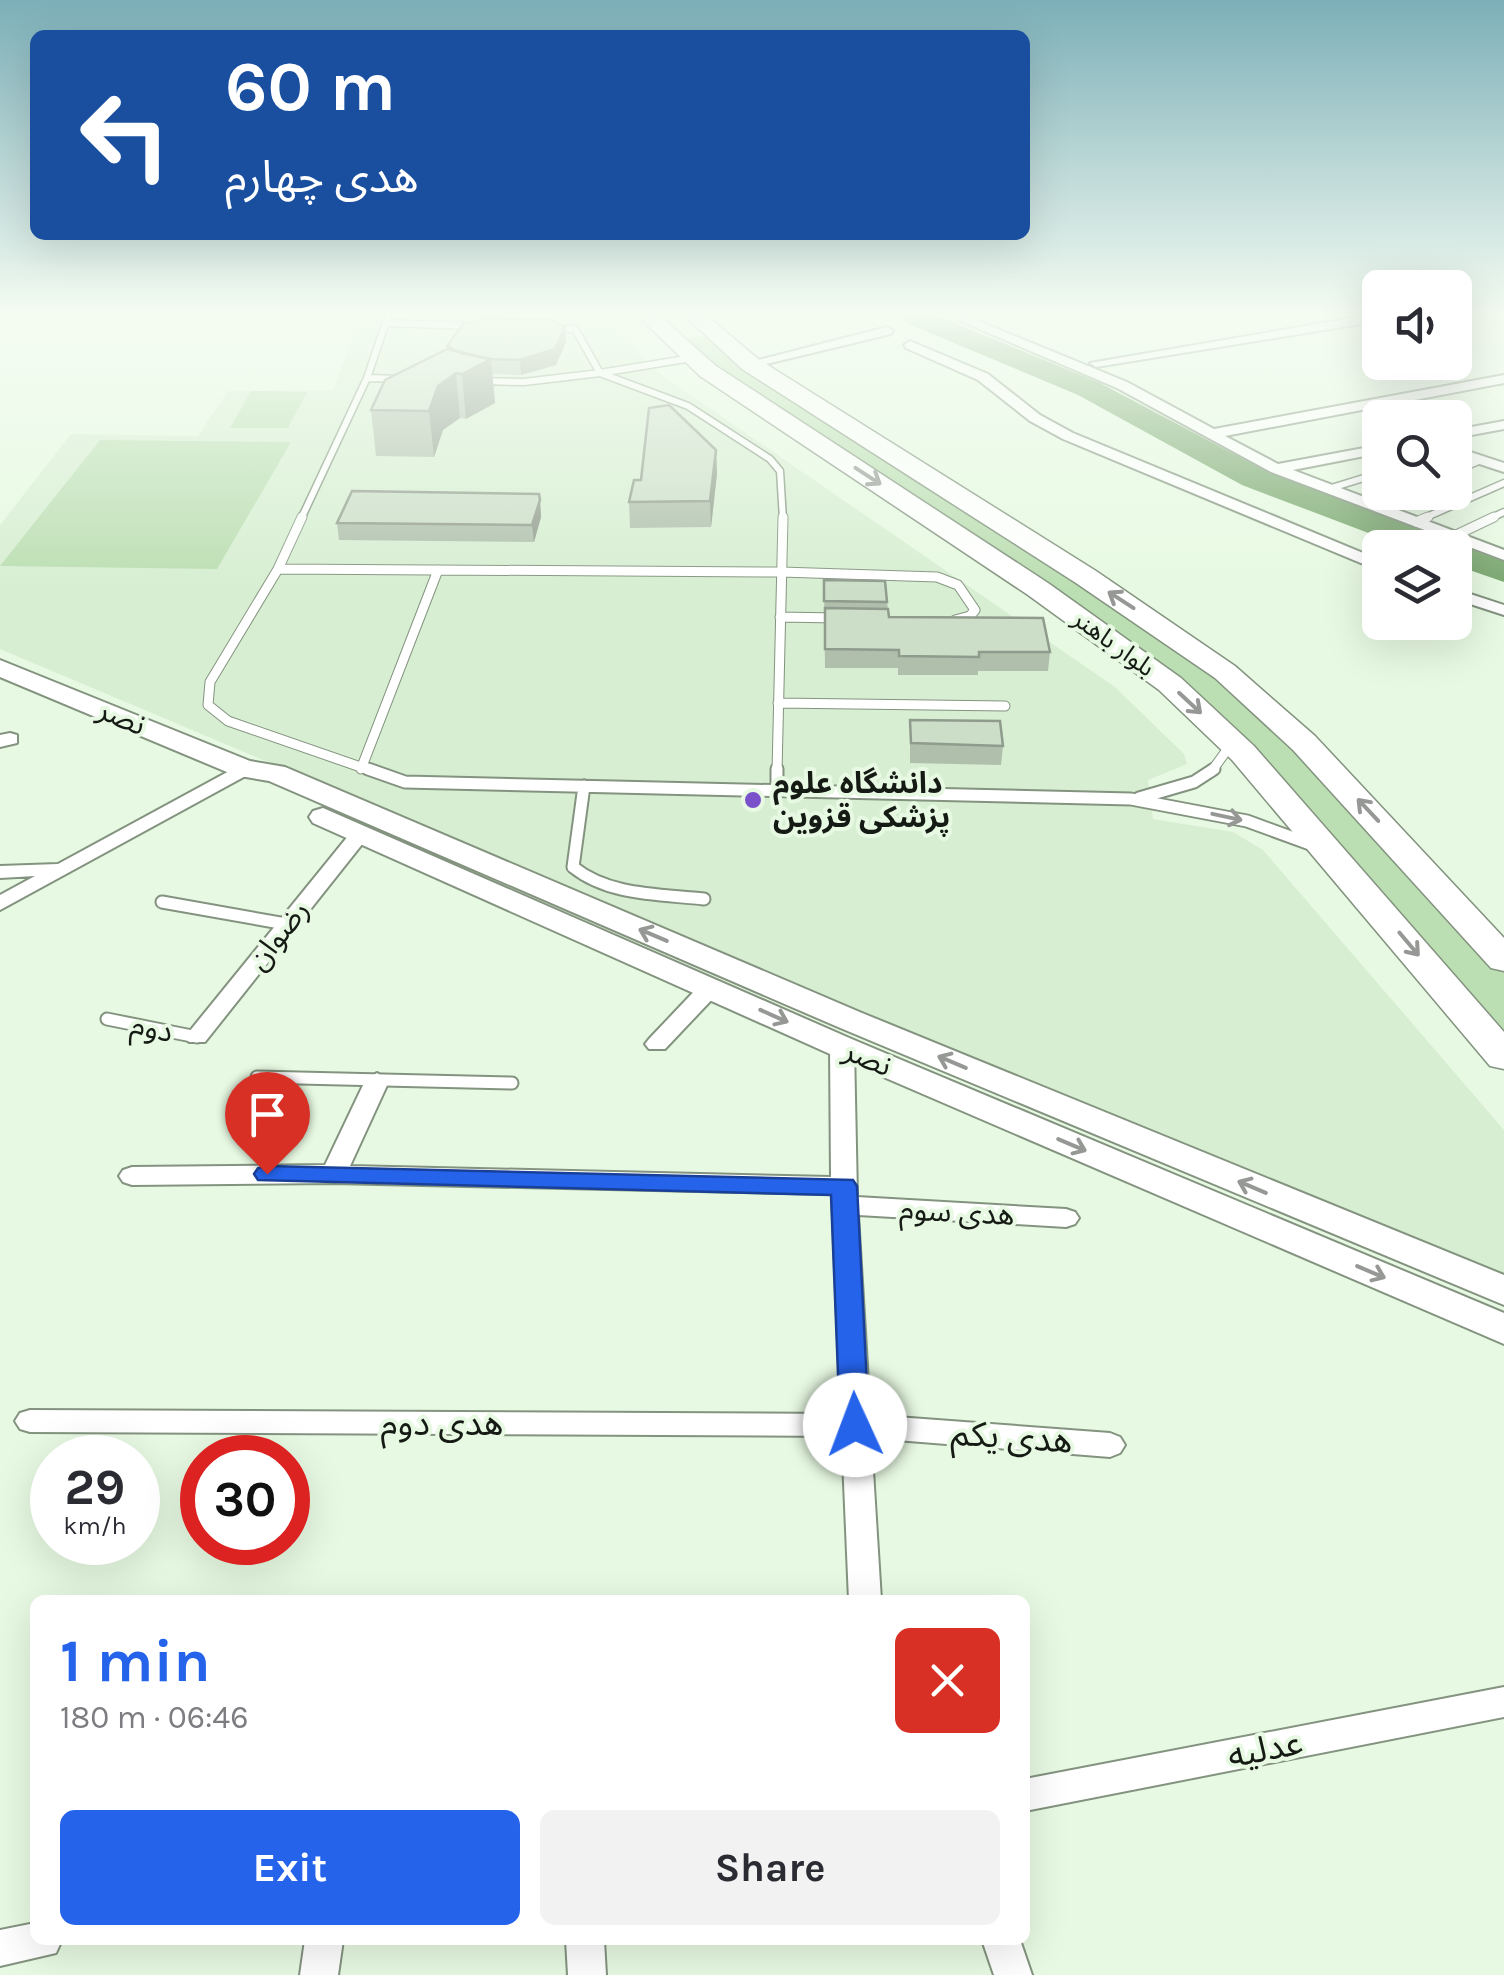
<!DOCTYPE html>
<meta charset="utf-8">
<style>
body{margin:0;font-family:Karla,"Noto Sans Arabic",sans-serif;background:#f2f2f3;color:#2b2b33;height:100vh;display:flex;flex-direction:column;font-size:38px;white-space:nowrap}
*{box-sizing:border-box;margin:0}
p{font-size:32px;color:#7c7c81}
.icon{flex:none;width:55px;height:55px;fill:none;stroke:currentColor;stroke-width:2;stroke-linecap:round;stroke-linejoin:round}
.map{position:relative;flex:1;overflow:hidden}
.sheet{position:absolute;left:30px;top:1595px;width:1000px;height:350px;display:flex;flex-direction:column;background:#fff;border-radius:15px;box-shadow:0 10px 40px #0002}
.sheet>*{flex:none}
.hud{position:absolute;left:30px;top:30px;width:1000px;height:210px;border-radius:15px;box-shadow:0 10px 40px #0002;background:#1a4fa0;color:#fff;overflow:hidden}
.buttons{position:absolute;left:1362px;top:270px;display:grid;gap:20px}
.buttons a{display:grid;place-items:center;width:110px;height:110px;border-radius:15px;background:#fff;box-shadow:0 10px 40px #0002;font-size:50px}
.speed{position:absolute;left:30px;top:1435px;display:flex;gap:20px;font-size:50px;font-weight:700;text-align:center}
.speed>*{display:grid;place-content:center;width:130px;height:130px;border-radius:50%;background:#fff;box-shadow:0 10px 40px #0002;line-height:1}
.speed small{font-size:25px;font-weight:400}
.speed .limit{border:15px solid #d22;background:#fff;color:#111}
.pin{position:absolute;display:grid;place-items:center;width:85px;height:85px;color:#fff;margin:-102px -42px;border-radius:50% 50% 50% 0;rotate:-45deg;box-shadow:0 0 10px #0007}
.pin .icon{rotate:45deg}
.me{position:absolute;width:110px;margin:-55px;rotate:358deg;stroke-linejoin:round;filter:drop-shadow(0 0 8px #0008)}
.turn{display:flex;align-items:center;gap:35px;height:210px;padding:0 30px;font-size:45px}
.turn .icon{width:130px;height:130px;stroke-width:2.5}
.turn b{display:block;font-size:70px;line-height:85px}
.round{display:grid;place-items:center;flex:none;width:105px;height:105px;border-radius:15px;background:#f2f2f3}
.head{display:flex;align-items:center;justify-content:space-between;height:170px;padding:0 30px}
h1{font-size:60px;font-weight:700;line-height:75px;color:#2563eb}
.primary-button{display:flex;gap:20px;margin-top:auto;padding:20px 30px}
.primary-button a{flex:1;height:115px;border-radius:15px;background:#2563eb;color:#fff;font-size:40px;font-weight:700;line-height:115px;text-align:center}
.primary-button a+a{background:#f2f2f3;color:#2b2b33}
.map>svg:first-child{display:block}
.built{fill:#d7eed2}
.green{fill:#bbdeb2}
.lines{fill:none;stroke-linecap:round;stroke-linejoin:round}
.river{fill:#7aa76f;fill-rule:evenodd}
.lane-far2-casing{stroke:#83937f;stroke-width:9}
.lane-far1-casing{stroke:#83937f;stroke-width:11}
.lane-casing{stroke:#83937f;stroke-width:15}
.street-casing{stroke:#83937f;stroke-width:4}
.secondary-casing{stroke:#83937f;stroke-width:4}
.primary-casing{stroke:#83937f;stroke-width:3}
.lane-far2{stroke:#fff;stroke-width:6}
.lane-far1{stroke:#fff;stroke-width:9}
.lane{stroke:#fff;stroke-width:11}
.street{fill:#fff;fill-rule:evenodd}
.secondary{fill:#fff;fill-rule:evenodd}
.primary{fill:#fff;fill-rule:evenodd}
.wall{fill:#afbfac}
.shaded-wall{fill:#8f9b8c}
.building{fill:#ccdec8;stroke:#8f9b8c;stroke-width:2.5}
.oneway{stroke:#969895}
.route{fill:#2563eb;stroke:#184099;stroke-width:2.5}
.poi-dot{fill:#7a51ca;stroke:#e7f9e2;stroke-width:4}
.labels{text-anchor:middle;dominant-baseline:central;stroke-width:8;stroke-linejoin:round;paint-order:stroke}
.far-street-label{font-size:25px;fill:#151b14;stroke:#e7f9e2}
.street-label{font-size:30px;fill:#151b14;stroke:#e7f9e2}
.poi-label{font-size:30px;font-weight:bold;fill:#151b14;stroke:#e7f9e2;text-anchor:start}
.near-street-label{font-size:35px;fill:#151b14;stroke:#e7f9e2}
</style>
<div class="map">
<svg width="1504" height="1975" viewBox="0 0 1504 1975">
<rect width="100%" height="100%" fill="#e7f9e2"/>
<!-- built -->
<path class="built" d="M360 316H603L657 372 1115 687 1184 754 1187 764 1148 780 1153 819 1233 832 1263 850 1504 1130V1284L0 649V525L71 434 198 436 228 391 333 390Z"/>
<!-- green -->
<path class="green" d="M688 337H705L737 354 1225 673 1504 960V1057L1170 684 708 371 685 339Z
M251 391 307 392 288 428H230Z
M100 440 291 442 217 569 0 566Z"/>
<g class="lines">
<!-- river -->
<path class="river" d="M900 316H938L1100 383 1266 471 1504 559V582L1455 565V548H1408L1242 485 1078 395 904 322Z"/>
<!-- lane-far2 casing -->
<g class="lane-far2-casing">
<path id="lane-far2" d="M387 323 472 326
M692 358 600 373 688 406 770 459 780 471 783 519
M367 378 401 379
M480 381 524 382 600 373 575 329 551 328
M1455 471 1481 460
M1328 489 1380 473
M1374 506 1406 492
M301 519 367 378 388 316
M1422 519 1504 483
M1489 519 1504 512"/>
</g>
<!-- lane-far1 casing -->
<g class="lane-far1-casing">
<path id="lane-far1" d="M302 517 278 569 210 682 208 705 228 721 375 772
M1416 522 1428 517
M1454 536 1494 517
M278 569 781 572 937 577 958 585 975 610 970 616 955 620
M780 617 837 618
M778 703 1005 706
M361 769 438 570
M777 772 783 517
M1211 772 1232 743"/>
</g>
<!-- lane casing -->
<g class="lane-casing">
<path id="lane" d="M368 769 405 782 1131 799 1247 821 1310 844
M584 786 573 867C609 896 660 894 704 899
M777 791V769
M1139 798 1194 782 1214 769
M162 902 286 924
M107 1019 197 1037
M257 1077 512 1083"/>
</g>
<!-- street casing -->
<g class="street-casing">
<path id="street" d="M949 316H966L1127 382 1214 429 1504 375V383L1225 436 1278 464 1380 445V453L1293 470 1504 550V560L1271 472 1117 388Z
M1363 316H1380V321L1096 367 1090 363Z
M887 327 893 331 891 334 750 368 743 364Z
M910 341 988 374 1040 415 1073 433 1380 560V571L1063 439 1030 421 978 380 906 348 904 345Z
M1504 421V429L1455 438V430Z
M1455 447 1504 463V472L1455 456Z
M1455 589 1504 605V615L1455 599Z
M10 733 17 735V743L0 747V735Z
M244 763 251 765V773L0 910V895L35 876 0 878V866L58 864Z
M360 828 367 830 370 834 367 838 205 1042H189L185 1037 189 1032 353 830Z
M711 980 719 982 722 987 719 992 665 1049H649L645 1044 649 1039 703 982Z
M842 1040 854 1047 857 1197 1066 1209 1075 1212 1079 1218 1075 1224 1066 1227 858 1215 870 1415 1110 1433 1120 1437 1125 1445 1120 1453 1110 1457 871 1438 881 1600H849L842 1436 30 1432 20 1429 15 1421 20 1413 30 1410 841 1414 832 1194 334 1183 132 1185 123 1182 119 1176 123 1170 132 1167 325 1165 365 1081 377 1073 389 1081 350 1166 831 1177 830 1047Z
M1504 1687V1717L1025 1811V1779Z
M35 1923V1940H62L56 1953 0 1966V1930Z
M305 1940H343L338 1975H300Z
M566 1940H604L606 1975H568Z
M982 1940H1020L1032 1975H994Z"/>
</g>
<!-- secondary casing -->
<g class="secondary-casing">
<path id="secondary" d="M0 660 250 761 285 767 862 1013 1504 1275V1305L838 1027 269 781 234 775 0 677Z
M323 808 854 1040 1504 1313V1344L830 1054 313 823 309 817 313 811Z"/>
</g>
<!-- primary casing -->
<g class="primary-casing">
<path id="primary" d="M638 316H660L716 366 1048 583 1181 678 1254 746 1504 1032V1069L1490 1066 1232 760 1159 690 1028 595 700 376Z
M685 316H707L758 359 1096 571 1235 666 1315 736 1504 938V971L1491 968 1293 750 1215 678 1076 583 742 369Z"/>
</g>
<!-- lane-far2 -->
<use href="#lane-far2" class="lane-far2"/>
<!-- lane-far1 -->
<use href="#lane-far1" class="lane-far1"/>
<!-- lane -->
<use href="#lane" class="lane"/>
<!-- street -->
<use href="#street" class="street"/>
<!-- secondary -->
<use href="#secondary" class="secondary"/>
<!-- primary -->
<use href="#primary" class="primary"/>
</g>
<!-- wall -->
<path class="wall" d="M565 327 566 342 556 365 521 375 492 374 495 403 466 419 460 418 443 430 434 457 376 456 371 410 447 350V346Z
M716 450 717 474 711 527 630 528 629 502 641 480Z
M540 500 541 517 534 542 339 540 337 523Z
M824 580 887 602 889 617 1050 652 1048 671H978V675H898V668H825Z
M910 720 1003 746 1001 765 910 763Z"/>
<!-- shaded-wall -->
<path class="shaded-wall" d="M565 327 566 342 556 365 521 375 520 360Z
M491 359 495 403 466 419 462 374Z
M456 373 460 418 443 430 434 457 429 411 438 386Z
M716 450 717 474 711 527 710 501Z
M540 500 541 517 534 542 532 525Z"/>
<!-- building -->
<path class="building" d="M484 318 551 320 565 327 555 349 520 360 490 359 461 353 447 346 463 324Z
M447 349 491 359 462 374 456 373 438 386 429 411 371 410 385 380Z
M669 405 716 450 710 501 629 502 634 480H641L649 408Z
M352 491 539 494 540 500 532 525 337 523Z
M824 580 885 581 887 602 824 601Z
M825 608 888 609 889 617 1043 618 1050 652H979V657L899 656V650L825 649Z
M910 720 1000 721 1003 746 911 743Z"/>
<!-- one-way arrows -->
<defs><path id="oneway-shaft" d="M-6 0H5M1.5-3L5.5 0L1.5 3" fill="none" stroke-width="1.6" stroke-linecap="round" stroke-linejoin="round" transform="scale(2.5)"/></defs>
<g class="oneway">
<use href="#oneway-shaft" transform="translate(868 476) rotate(33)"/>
<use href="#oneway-shaft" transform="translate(1121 600) rotate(-147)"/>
<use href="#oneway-shaft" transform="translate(1190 703) rotate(43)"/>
<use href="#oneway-shaft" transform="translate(1368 810) rotate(-133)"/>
<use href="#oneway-shaft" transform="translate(1227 817) rotate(12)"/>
<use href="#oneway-shaft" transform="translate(653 935) rotate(-157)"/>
<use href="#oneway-shaft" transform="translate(1409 944) rotate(50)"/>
<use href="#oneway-shaft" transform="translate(774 1016) rotate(24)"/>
<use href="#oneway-shaft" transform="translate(952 1062) rotate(-157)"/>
<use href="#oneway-shaft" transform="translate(1072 1145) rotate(23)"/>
<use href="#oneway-shaft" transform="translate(1252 1187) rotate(-157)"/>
<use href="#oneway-shaft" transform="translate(1371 1272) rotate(23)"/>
</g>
<!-- sky -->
<linearGradient id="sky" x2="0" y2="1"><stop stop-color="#7cafb8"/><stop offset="0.53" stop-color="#f4fcf2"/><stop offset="1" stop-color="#f4fcf2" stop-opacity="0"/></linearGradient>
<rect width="1504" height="592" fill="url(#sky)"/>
<!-- route -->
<path class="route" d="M267 1166 853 1180 857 1186 869 1425 865 1433 855 1437 844 1433 840 1425 831 1195 258 1180 254 1174 258 1168Z"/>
<!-- markers -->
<circle class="poi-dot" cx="753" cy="800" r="10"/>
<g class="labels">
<!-- far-street labels -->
<g class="far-street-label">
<text transform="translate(1114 643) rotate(36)">بلوار باهنر</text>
</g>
<!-- street labels -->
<g class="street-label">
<text transform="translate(122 717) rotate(23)">نصر</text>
<text transform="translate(278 935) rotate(-52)">رضوان</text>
<text transform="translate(152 1028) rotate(12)">دوم</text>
<text transform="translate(868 1058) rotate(23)">نصر</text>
<text transform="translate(957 1212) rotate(3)">هدی سوم</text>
</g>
<!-- poi labels -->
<g class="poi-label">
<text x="773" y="783">دانشگاه علوم<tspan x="773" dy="34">پزشکی قزوین</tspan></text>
</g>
<!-- near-street labels -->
<g class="near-street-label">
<text x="442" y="1423">هدی دوم</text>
<text transform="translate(1012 1437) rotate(4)">هدی یکم</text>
<text transform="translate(1265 1749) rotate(-11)">عدلیه</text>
</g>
</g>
</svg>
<div class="buttons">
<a><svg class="icon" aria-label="sound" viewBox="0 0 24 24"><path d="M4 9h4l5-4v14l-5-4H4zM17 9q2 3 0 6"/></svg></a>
<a><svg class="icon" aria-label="search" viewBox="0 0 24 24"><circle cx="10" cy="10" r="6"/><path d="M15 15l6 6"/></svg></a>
<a><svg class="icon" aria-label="layers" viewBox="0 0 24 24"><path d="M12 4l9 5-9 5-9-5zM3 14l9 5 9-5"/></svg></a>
</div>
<div class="speed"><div>29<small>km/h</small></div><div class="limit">30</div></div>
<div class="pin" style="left:267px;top:1174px;background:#d93025"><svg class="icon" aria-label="arrive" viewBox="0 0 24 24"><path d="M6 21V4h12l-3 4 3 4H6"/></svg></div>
<svg class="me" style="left:855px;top:1425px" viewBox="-20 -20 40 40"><circle r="19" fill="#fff"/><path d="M0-13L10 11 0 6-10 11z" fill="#2563eb"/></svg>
<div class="hud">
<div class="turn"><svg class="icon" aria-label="left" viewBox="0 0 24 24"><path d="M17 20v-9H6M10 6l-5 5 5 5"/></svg><div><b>60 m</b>هدی چهارم</div></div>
</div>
<section class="sheet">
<div class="head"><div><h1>1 min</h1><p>180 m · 06:46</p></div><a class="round" style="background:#d93025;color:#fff"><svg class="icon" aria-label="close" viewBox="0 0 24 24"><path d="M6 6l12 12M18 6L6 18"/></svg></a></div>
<div class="primary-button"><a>Exit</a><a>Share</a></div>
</section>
</div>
